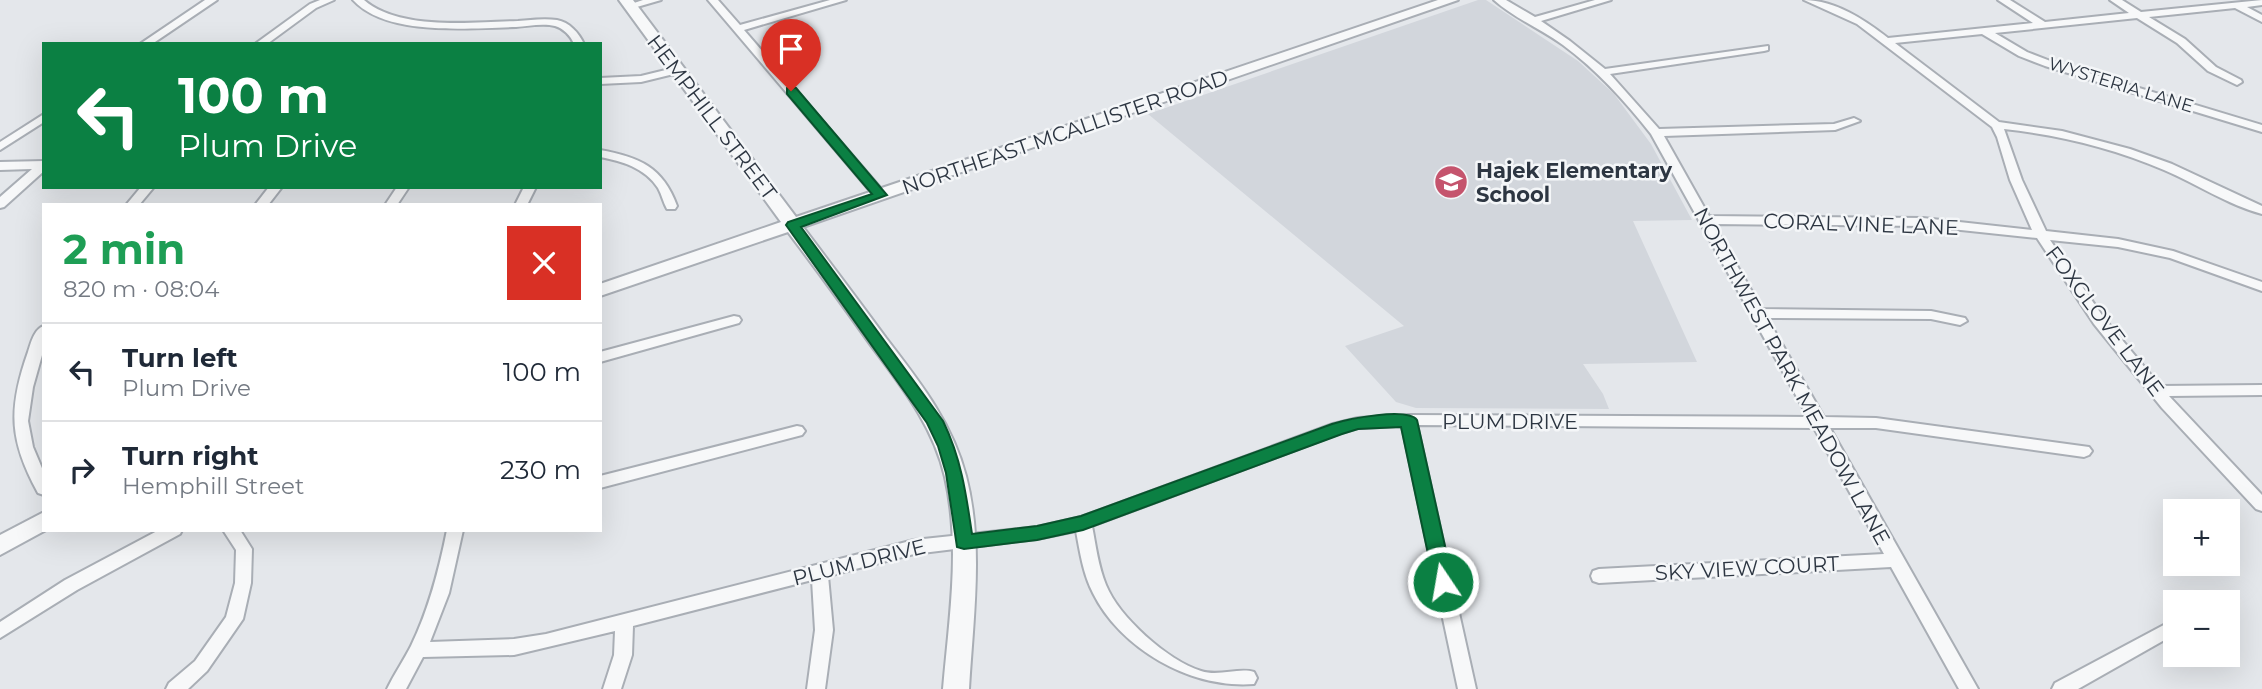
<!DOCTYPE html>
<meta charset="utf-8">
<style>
body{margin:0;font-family:Montserrat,sans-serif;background:#f2f2f3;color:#1f2937;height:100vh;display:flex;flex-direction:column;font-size:26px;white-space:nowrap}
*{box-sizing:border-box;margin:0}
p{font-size:23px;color:#747a83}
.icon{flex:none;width:38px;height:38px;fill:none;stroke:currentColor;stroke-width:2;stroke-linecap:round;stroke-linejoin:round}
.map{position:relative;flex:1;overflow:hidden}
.details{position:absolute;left:42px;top:203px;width:560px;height:329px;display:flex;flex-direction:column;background:#fff;border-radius:0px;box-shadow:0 7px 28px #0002}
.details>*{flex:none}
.top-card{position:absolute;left:42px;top:42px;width:560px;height:147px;border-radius:0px;box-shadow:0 7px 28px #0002;background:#0b8043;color:#fff;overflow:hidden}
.buttons{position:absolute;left:2163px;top:499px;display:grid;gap:14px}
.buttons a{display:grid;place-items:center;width:77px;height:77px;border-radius:0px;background:#fff;box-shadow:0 7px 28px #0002;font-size:35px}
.pin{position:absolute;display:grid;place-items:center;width:60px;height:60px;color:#fff;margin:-72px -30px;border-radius:50% 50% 50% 0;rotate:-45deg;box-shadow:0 0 7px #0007}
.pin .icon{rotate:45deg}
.me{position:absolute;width:77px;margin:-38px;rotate:348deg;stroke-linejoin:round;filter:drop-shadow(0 0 5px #0008)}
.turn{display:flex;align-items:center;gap:24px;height:147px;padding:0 21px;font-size:32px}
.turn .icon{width:91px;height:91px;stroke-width:2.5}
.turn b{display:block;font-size:49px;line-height:60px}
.round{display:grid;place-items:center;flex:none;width:74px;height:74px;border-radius:0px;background:#f2f2f3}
.head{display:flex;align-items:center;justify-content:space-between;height:119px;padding:0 21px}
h1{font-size:42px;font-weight:700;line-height:52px;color:#1e9e55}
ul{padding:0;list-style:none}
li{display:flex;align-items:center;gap:21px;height:98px;padding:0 21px;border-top:2px solid #e0e1e3}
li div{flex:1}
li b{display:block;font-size:26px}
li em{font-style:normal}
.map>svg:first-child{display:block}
.built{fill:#d2d6dc}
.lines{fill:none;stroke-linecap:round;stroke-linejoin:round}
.minor-casing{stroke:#a9aeb5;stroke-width:4}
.tertiary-casing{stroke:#a9aeb5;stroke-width:4}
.minor{fill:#f7f8f9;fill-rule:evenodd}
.tertiary{fill:#f7f8f9;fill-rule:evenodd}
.route{fill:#0b8043;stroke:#07532c;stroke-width:2}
.labels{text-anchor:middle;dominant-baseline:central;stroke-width:5;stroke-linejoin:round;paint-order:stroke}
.far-street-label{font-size:18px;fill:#2d3642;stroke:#f4f6f8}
.street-label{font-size:21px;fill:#2d3642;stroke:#f4f6f8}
.poi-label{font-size:21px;font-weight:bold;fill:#2d3642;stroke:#f4f6f8;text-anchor:start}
</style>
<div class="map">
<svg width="2262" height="689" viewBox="0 0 2262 689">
<rect width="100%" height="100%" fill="#e4e7eb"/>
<!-- built -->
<path class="built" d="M1478 0H1486L1578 61 1614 94 1651 144 1692 220 1633 221 1697 362 1583 364 1603 394 1609 409 1416 408 1396 402 1345 346 1404 326 1148 114Z"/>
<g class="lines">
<!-- minor casing -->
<g class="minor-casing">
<path id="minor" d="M205 0H217L152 44H140Z
M320 0H334L316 8 267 44H255L310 4Z
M353 0H364C400 31 473 22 518 21 530 20 544 18 557 20 569 22 579 33 584 44H574C571 36 563 28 555 26 543 23 528 26 516 27 469 28 387 37 353 0Z
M643 0H661L630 9 625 6Z
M708 0H718L740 25 830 0H846L744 30 884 192 886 195 884 198H876Z
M1494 0H1506L1535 17 1595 0H1611L1541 21 1570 41 1605 69 1768 46V50L1764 51 1610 74 1659 129 1834 124 1854 118 1860 121 1835 130 1664 136 1709 216 1923 218 2032 230 2010 180 1997 137 1992 127 1857 24 1804 0C1835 0 1865 20 1888 38L2033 23 1998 0H2010L2045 22 2129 13 2110 0H2122L2141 12 2262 0V5L2247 7 2262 15V22L2235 8 2149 17 2185 39 2216 67 2241 80 2242 82 2237 85 2208 71 2177 43 2137 18 1995 33 2027 52 2053 62 2262 125V132L2045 66 2019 56 1982 34 1895 43 1999 122 2062 131 2130 149 2172 164 2262 206V214C2228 205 2197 184 2164 170 2113 148 2059 135 2004 129L2022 180 2046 231 2118 239 2173 251 2262 282V291L2170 258 2118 247 2050 240 2104 318 2160 386 2262 385V395L2169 396 2262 495V511L2256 509 2162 408 2094 324 2037 238 1923 226 1713 224 1762 309 1931 311 1965 318 1967 321 1960 325 1931 319 1767 318 1824 417 1876 418 2089 447 2092 451 2089 455 2084 457 1876 428H1830L1978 689H1959L1891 567 1599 583 1593 581 1591 576 1593 571 1599 569 1884 554 1814 428 1417 425 1476 689H1458L1402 426 1358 428 1341 433 1092 526C1096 546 1098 566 1106 585 1119 617 1167 660 1201 671 1219 677 1239 667 1254 672L1257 678 1254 684C1190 689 1120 648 1093 593 1083 574 1080 552 1076 531L1037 539 914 554 828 576 833 630 825 689H807L815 630 812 580 633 626 632 655 621 689H603L614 655 615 631 514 655 423 657 406 689H387C394 674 404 660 411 646 429 609 439 570 447 530H463L449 593 430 642 514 639 546 634 914 540 1037 527 1081 517 1333 424 1358 418 1408 415 1808 417 1651 134C1625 101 1597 70 1563 45 1541 29 1514 18 1494 0Z
M678 67 683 70 682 72 641 82 600 84V78L641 76Z
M44 114V122L0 150V142Z
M600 150C639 157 663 167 677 206L675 209H667C663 202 662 195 658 188 645 168 622 161 600 157Z
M44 161V171L4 207 0 208V197L32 169 0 170V162Z
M141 187H154L139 205H126Z
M269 187H282L268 205H255Z
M397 187H409L397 205H385Z
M524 187H536L527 205H515Z
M734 316 739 317 741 320 739 323 600 362V352Z
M44 326V348L33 387 28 421 33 447 44 473V495L38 493C9 440 8 409 28 352 31 343 34 329 44 326Z
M797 426 802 427 805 431 802 435 600 488V476Z
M159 530H182L180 534 77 590 0 638V622L65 580Z
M223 530H240L252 549 251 583 243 619 207 671 188 689H166L169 683 195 661 226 617 235 583 236 550Z
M2175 619V634L2078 689H2052L2055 683Z"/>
</g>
<!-- tertiary casing -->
<g class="tertiary-casing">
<path id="tertiary" d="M619 0H633L796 217 1438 0H1458L803 227C831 264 859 301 886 338 919 381 952 422 966 476 984 545 973 619 969 689H943C949 619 961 546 945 477 933 425 901 386 870 344 843 306 816 269 788 232L600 296V284L781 222Z
M44 512V530H46L0 555V535Z"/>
</g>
<!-- minor -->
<use href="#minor" class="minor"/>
<!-- tertiary -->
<use href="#tertiary" class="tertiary"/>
</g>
<!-- route -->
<path class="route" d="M791 87 796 88 887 195 801 227 943 421C961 458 966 493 972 534L1037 526 1081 516 1332 424C1348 419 1407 407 1417 420L1453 582 1450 587 1443 589 1436 587 1434 582 1401 427 1358 429 1342 434 1083 530 1037 540 964 549 957 547 946 473 938 446 927 423 786 225 788 222 872 194 787 94V88Z"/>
<!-- icons -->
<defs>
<g id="school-disc" transform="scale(1.75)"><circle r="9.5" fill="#c5546d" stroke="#f4f6f8"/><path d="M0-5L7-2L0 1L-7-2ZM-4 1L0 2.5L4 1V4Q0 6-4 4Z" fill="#fff"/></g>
</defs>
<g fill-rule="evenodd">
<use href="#school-disc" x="1451" y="182"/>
</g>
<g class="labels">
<!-- far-street labels -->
<g class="far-street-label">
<text transform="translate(2121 85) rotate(17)">WYSTERIA LANE</text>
</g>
<!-- street labels -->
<g class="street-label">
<text transform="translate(712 117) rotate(53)">HEMPHILL STREET</text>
<text transform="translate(1065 132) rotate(-19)">NORTHEAST MCALLISTER ROAD</text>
<text transform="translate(1861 224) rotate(2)">CORAL VINE LANE</text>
<text transform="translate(2105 321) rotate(53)">FOXGLOVE LANE</text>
<text transform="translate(1792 376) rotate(61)">NORTHWEST PARK MEADOW LANE</text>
<text x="1510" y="421">PLUM DRIVE</text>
<text transform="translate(859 562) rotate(-14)">PLUM DRIVE</text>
<text transform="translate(1747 568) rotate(-3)">SKY VIEW COURT</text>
</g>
<!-- poi labels -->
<g class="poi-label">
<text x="1476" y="170">Hajek Elementary<tspan x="1476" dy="24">School</tspan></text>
</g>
</g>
</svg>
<div class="buttons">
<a>+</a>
<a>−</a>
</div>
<div class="pin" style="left:791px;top:91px;background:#d93025"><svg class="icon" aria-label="arrive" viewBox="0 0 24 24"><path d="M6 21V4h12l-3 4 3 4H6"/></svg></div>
<svg class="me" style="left:1443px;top:582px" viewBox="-20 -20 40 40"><circle r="17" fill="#0b8043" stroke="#fff" stroke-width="3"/><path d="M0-11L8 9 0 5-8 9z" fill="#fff"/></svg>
<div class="top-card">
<div class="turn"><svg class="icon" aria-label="left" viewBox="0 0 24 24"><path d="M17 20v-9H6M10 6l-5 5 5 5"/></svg><div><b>100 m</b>Plum Drive</div></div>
</div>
<section class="details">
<div class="head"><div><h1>2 min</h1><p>820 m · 08:04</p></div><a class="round" style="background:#d93025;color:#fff"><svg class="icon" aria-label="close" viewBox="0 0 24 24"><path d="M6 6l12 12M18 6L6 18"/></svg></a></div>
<ul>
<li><svg class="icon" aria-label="left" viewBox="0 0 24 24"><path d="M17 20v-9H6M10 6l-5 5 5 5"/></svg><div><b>Turn left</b><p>Plum Drive</p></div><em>100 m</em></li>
<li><svg class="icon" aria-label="right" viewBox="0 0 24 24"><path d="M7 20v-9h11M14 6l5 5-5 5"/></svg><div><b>Turn right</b><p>Hemphill Street</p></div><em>230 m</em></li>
</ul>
</section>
</div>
